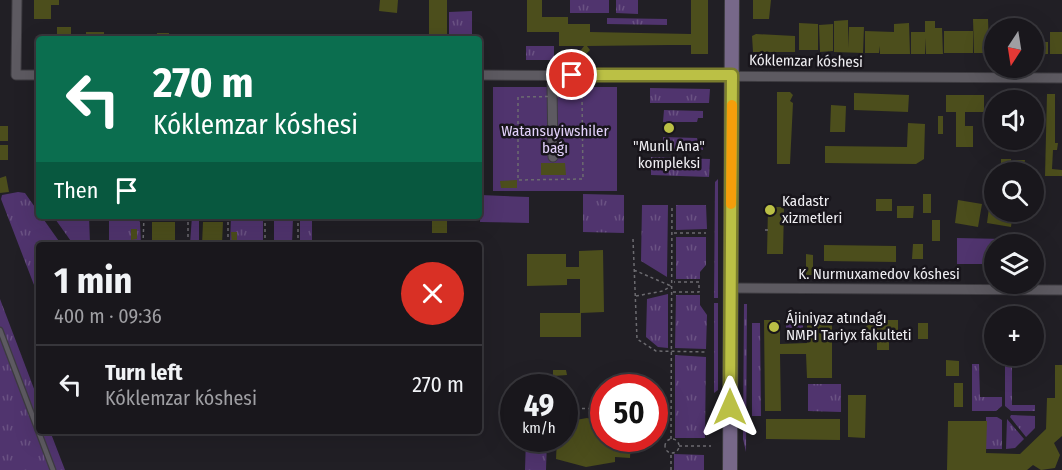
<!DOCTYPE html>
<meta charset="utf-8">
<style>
body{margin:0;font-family:"Fira Sans Condensed",sans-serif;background:#222025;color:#f1f3f6;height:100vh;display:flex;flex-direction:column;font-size:22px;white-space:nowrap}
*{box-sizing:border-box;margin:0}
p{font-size:20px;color:#9f9fa3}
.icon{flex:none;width:33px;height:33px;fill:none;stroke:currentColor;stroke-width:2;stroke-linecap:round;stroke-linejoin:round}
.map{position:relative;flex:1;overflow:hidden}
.side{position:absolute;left:36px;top:242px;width:446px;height:192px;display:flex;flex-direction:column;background:#19171c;border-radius:6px;box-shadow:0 6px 24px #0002,0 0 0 2px #37363b}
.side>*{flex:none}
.guide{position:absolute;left:36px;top:36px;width:446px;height:183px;border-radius:6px;box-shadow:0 6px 24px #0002,0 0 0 2px #37363b;background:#0b6e4f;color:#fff;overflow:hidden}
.needle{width:39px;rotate:192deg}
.tools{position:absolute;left:984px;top:18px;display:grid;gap:12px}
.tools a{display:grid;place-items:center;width:60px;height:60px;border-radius:50%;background:#19171c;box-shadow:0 6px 24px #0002,0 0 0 2px #37363b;font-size:30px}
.speed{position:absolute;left:500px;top:374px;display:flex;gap:12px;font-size:30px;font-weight:700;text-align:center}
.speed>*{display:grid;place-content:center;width:78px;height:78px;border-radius:50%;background:#19171c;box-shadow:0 6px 24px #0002,0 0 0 2px #37363b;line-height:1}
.speed small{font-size:15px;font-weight:400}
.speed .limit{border:9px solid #d22;background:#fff;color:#111}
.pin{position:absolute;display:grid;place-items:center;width:51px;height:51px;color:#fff;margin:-26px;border:3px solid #fff;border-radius:50%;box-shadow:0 2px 6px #0007}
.me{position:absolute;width:66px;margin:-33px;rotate:0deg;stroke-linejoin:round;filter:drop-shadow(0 0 4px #0008)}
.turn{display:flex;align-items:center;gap:21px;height:126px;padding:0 18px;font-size:27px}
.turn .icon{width:78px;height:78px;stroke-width:2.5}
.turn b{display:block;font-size:42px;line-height:51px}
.then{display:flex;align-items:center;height:57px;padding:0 18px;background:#0003;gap:12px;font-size:22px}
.round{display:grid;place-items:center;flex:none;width:63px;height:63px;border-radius:32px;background:#222025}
.summary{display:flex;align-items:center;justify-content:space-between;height:102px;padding:0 18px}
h1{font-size:36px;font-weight:700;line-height:45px}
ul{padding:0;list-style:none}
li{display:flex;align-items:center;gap:18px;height:78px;padding:0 18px;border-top:2px solid #37363b}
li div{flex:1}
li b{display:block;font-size:22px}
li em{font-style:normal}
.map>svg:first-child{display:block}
.grass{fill:url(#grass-tufts)}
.park{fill:#50346e}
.building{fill:#4c4e1c}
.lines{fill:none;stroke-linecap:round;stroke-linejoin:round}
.lane-casing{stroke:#3d3b40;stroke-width:7}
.street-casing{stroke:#3d3b40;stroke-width:11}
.secondary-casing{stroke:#3d3b40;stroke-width:16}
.path{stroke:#6c6b70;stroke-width:1.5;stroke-dasharray:3 3;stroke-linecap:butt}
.lane{stroke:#5d5a61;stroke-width:4.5}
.street{stroke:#5d5a61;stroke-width:9}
.secondary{stroke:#776889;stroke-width:14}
.route-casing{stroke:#7a7d2d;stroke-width:15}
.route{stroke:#bbc045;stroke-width:10}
.slow{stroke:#f59e0b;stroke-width:10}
.poi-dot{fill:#bbc045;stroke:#18151b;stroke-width:2}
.labels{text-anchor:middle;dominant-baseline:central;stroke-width:5;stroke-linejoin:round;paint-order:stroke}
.street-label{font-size:15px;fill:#efeef2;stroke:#18151b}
.park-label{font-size:15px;fill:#e3d2fb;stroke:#18151b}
.poi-label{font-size:15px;fill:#efeef2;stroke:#18151b;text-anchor:start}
</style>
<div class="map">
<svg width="1062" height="470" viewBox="0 0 1062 470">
<defs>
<pattern id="grass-tufts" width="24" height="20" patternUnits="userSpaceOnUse" patternTransform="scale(1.5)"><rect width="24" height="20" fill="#50346e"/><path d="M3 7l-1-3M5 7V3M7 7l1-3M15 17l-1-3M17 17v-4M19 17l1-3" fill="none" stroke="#6a5283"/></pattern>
</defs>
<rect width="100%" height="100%" fill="#211f25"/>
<!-- grass -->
<path class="grass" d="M570 0H609V13H570Z
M616 0H638V14L616 13Z
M472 11V39H449V12Z
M607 18 667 19V25L607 24Z
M526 46H554V60H526Z
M650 88 710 89 709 103H650Z
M664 110 703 111V118H698L697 122H663Z
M663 137 697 138 698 143H703V150L663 149Z
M651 157 710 159 709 177 651 175Z
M718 179V298H714L715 182Z
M18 192 25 193 61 244H39V298L1 199 2 195Z
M583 194 624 195V233L583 232Z
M642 205H668L667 277 641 261Z
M676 205H706L707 229 676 230Z
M53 216H89L90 244H73Z
M109 216H136L140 222 141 244H109Z
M192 216H199V244H190Z
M231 216H263V244H230Z
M300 216H312V244H300Z
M676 237H706V265L700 272V279H676Z
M668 294V348L658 347 646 337 647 299Z
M676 295H700V305L707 315 706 349 675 348Z
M0 299 39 402V430L50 431 65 470H0Z
M714 303H718V390L714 393Z
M744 304H747L746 452 743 439Z
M752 323H760L761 416H752Z
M786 323H803V340H786Z
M675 355 706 357 705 438H675Z
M972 364H979L980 397H1002V406L996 411H972Z
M1012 364V405H1035V411H1011L1005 406V365Z
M808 384H841V412L808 411Z
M1011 415 1035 416V428L1026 437 1010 417Z
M986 417H997L1002 420V449H986Z
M1007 419 1024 439 1015 448 1006 449Z
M526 438H547L546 470H525Z
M674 454 704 455V470H674Z"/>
<!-- park -->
<path class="park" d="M493 87H617V191H493Z
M481 195 529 197V223L480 222Z
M274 219H293L292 244H274Z
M957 238 1005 239V244H994V264H957Z"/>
<!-- building -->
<path class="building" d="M34 0H59V5H51V19H34Z
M380 0H398L397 13 379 11Z
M429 0H447V39H429Z
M527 0H542V17H568V24H590V32L691 34V0H708V54H691V45H669L587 46 590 50 585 55 581 50 584 46H559V32H527Z
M753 0H771L769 19H753Z
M973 19H988L989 47V31H994V53H974Z
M848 20V48L849 27H864L863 53 834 52V21Z
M925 21H935V28H942L943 54H926V38L925 54H911V32H925Z
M799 23 818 24V50H799Z
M909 23 910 54H880V46L879 53H865V31L894 32V24Z
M1003 23H1017V28H1004Z
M833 24V51L820 52 819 25Z
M57 27H71V39H57Z
M944 31H973V53H944Z
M86 32H104V39H86Z
M1034 32H1042V42H1048V54H1034Z
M1050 32H1062V54H1050Z
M157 33H169V39H157Z
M278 34 279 39H260V35Z
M756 34 795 36V52H753L752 36Z
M317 35V39H299V36Z
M34 46H39V62H34Z
M777 92H790L793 95 790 101 793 103 790 164H777Z
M854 93 909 95 908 112 854 110Z
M1047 94H1055V143H1058L1057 150H1053L1052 169 1062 170V176H1045Z
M946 95H984V112H965V126H973V147H956V112H946Z
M831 105 846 106 845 132H830Z
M938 116H943V134H938Z
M908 123 925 124 924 159 916 164 825 163V146L907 147Z
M0 126H8V141H0Z
M0 145H8V160H0Z
M1001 159H1011V167L1001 166Z
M1015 160H1025L1024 167H1015Z
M541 163H565L566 175H541Z
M6 176 9 192 0 193V178Z
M517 180V188H501L500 181Z
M923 194H931V213H923Z
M876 199H892V211H876Z
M958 200 982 204 978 227 955 223Z
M990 200 994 201V212H1013L1011 227 987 223Z
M897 206H914L913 218H897Z
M768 207H784L783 254H767Z
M432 218 447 219V233H432Z
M932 220H940V241H932Z
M152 222H175V244H152Z
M203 222H223L222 244H202Z
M131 229H137V239L131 240Z
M231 232H237V244H232Z
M913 244H923V259H912Z
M824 245 896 246V262L824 261Z
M603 250 604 312 581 313V337H540V313H580V279H567V285L527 286V254H566V267H579V251Z
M806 254 813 255V275H806Z
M764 320H780V344L807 343V321H832V378H807L806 354H780L781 411H765Z
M867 320H898V335H889V350H877V335L866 334Z
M918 323H928V339H918Z
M946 360 959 361V376H946Z
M1055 365H1062V436L1054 443 1060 455 1055 468 1041 470 1033 465 1027 470H947L948 421H987L986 453 1020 454 1046 429 1047 398H1055Z
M553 370H566L567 375 553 376Z
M514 382H536V387H514Z
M954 383H963V407H954Z
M848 395H866L865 438 848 437Z
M587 418 603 422V438H631L630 458 615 457V462L586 467 556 459 557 438H564V422Z
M766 419H840V440L766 439Z"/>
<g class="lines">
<!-- lane casing -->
<g class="lane-casing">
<path id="lane" d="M0 330 53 470"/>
</g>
<!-- street casing -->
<g class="street-casing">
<path id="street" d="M17 0 16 75H39
M478 75 1062 78
M552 84 553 157
M731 288 1062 290"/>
</g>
<!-- secondary casing -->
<g class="secondary-casing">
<path id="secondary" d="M730 470 732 0"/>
</g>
<!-- path -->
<path class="path" d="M582 96 583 179 518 180V97Z
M518 130H543
M562 130H582
M188 216V244
M228 216V244
M765 230H768
M674 233H706
M633 239 637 339 656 351 706 352
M143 244 144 216
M265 244V216
M298 244V216
M634 270 671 286
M673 292H699V282H674
M636 296 663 291 671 286
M564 408 603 409
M654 409 670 410
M671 439 672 205
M665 446a7 7 0 1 1 14 0a7 7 0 1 1-14 0Z
M679 446H711
M671 470V453"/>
<!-- lane -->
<use href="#lane" class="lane"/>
<!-- street -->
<use href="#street" class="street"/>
<!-- secondary -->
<use href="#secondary" class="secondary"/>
</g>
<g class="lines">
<!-- route casing -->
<g class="route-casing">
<path id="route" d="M572 75H732L730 407"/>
</g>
<!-- route -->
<use href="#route" class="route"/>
<!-- slow -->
<path class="slow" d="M731 204 732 105"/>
</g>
<!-- markers -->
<g class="poi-dot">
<circle cx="669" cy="128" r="6"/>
<circle cx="770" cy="210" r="6"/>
<circle cx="774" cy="327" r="6"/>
</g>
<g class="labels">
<!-- street labels -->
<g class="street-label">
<text transform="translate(806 61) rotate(1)">Kóklemzar kóshesi</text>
<text x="879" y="274">K. Nurmuxamedov kóshesi</text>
</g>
<!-- park labels -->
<g class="park-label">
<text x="555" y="131">Watansuyiwshiler<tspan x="555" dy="17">baǵı</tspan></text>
</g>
<!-- poi labels -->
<g class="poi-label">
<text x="669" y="146" text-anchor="middle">"Munlı Ana"<tspan x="669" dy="17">kompleksi</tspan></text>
<text x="782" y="201">Kadastr<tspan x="782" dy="17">xizmetleri</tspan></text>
<text x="786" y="318">Ájiniyaz atındaǵı<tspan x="786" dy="17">NMPI Tariyx fakulteti</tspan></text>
</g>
</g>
</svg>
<div class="tools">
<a><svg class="needle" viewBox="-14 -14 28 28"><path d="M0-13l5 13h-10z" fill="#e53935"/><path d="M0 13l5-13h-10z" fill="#9f9fa3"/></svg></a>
<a><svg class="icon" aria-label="sound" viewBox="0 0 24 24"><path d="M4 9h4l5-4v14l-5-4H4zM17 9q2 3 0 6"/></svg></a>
<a><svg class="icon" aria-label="search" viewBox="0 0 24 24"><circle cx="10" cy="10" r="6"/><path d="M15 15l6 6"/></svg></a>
<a><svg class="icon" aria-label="layers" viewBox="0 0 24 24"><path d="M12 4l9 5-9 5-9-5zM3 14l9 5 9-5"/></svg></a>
<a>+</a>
</div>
<div class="speed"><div>49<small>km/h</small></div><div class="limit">50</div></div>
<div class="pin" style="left:572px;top:75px;background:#d93025"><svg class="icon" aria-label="arrive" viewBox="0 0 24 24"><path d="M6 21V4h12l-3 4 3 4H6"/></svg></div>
<svg class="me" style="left:730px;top:407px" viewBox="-20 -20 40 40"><path d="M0-17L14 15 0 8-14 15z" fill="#bbc045" stroke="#fff" stroke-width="4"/></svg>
<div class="guide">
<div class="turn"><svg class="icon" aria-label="left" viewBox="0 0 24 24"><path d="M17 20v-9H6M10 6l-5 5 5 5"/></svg><div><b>270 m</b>Kóklemzar kóshesi</div></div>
<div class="then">Then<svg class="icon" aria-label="arrive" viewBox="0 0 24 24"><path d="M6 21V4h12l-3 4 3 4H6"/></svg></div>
</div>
<section class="side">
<div class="summary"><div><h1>1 min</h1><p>400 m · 09:36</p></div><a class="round" style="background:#d93025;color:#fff"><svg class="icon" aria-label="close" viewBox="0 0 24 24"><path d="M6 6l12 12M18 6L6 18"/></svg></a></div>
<ul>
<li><svg class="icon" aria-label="left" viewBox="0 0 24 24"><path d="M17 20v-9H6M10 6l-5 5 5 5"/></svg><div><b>Turn left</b><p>Kóklemzar kóshesi</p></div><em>270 m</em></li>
</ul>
</section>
</div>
